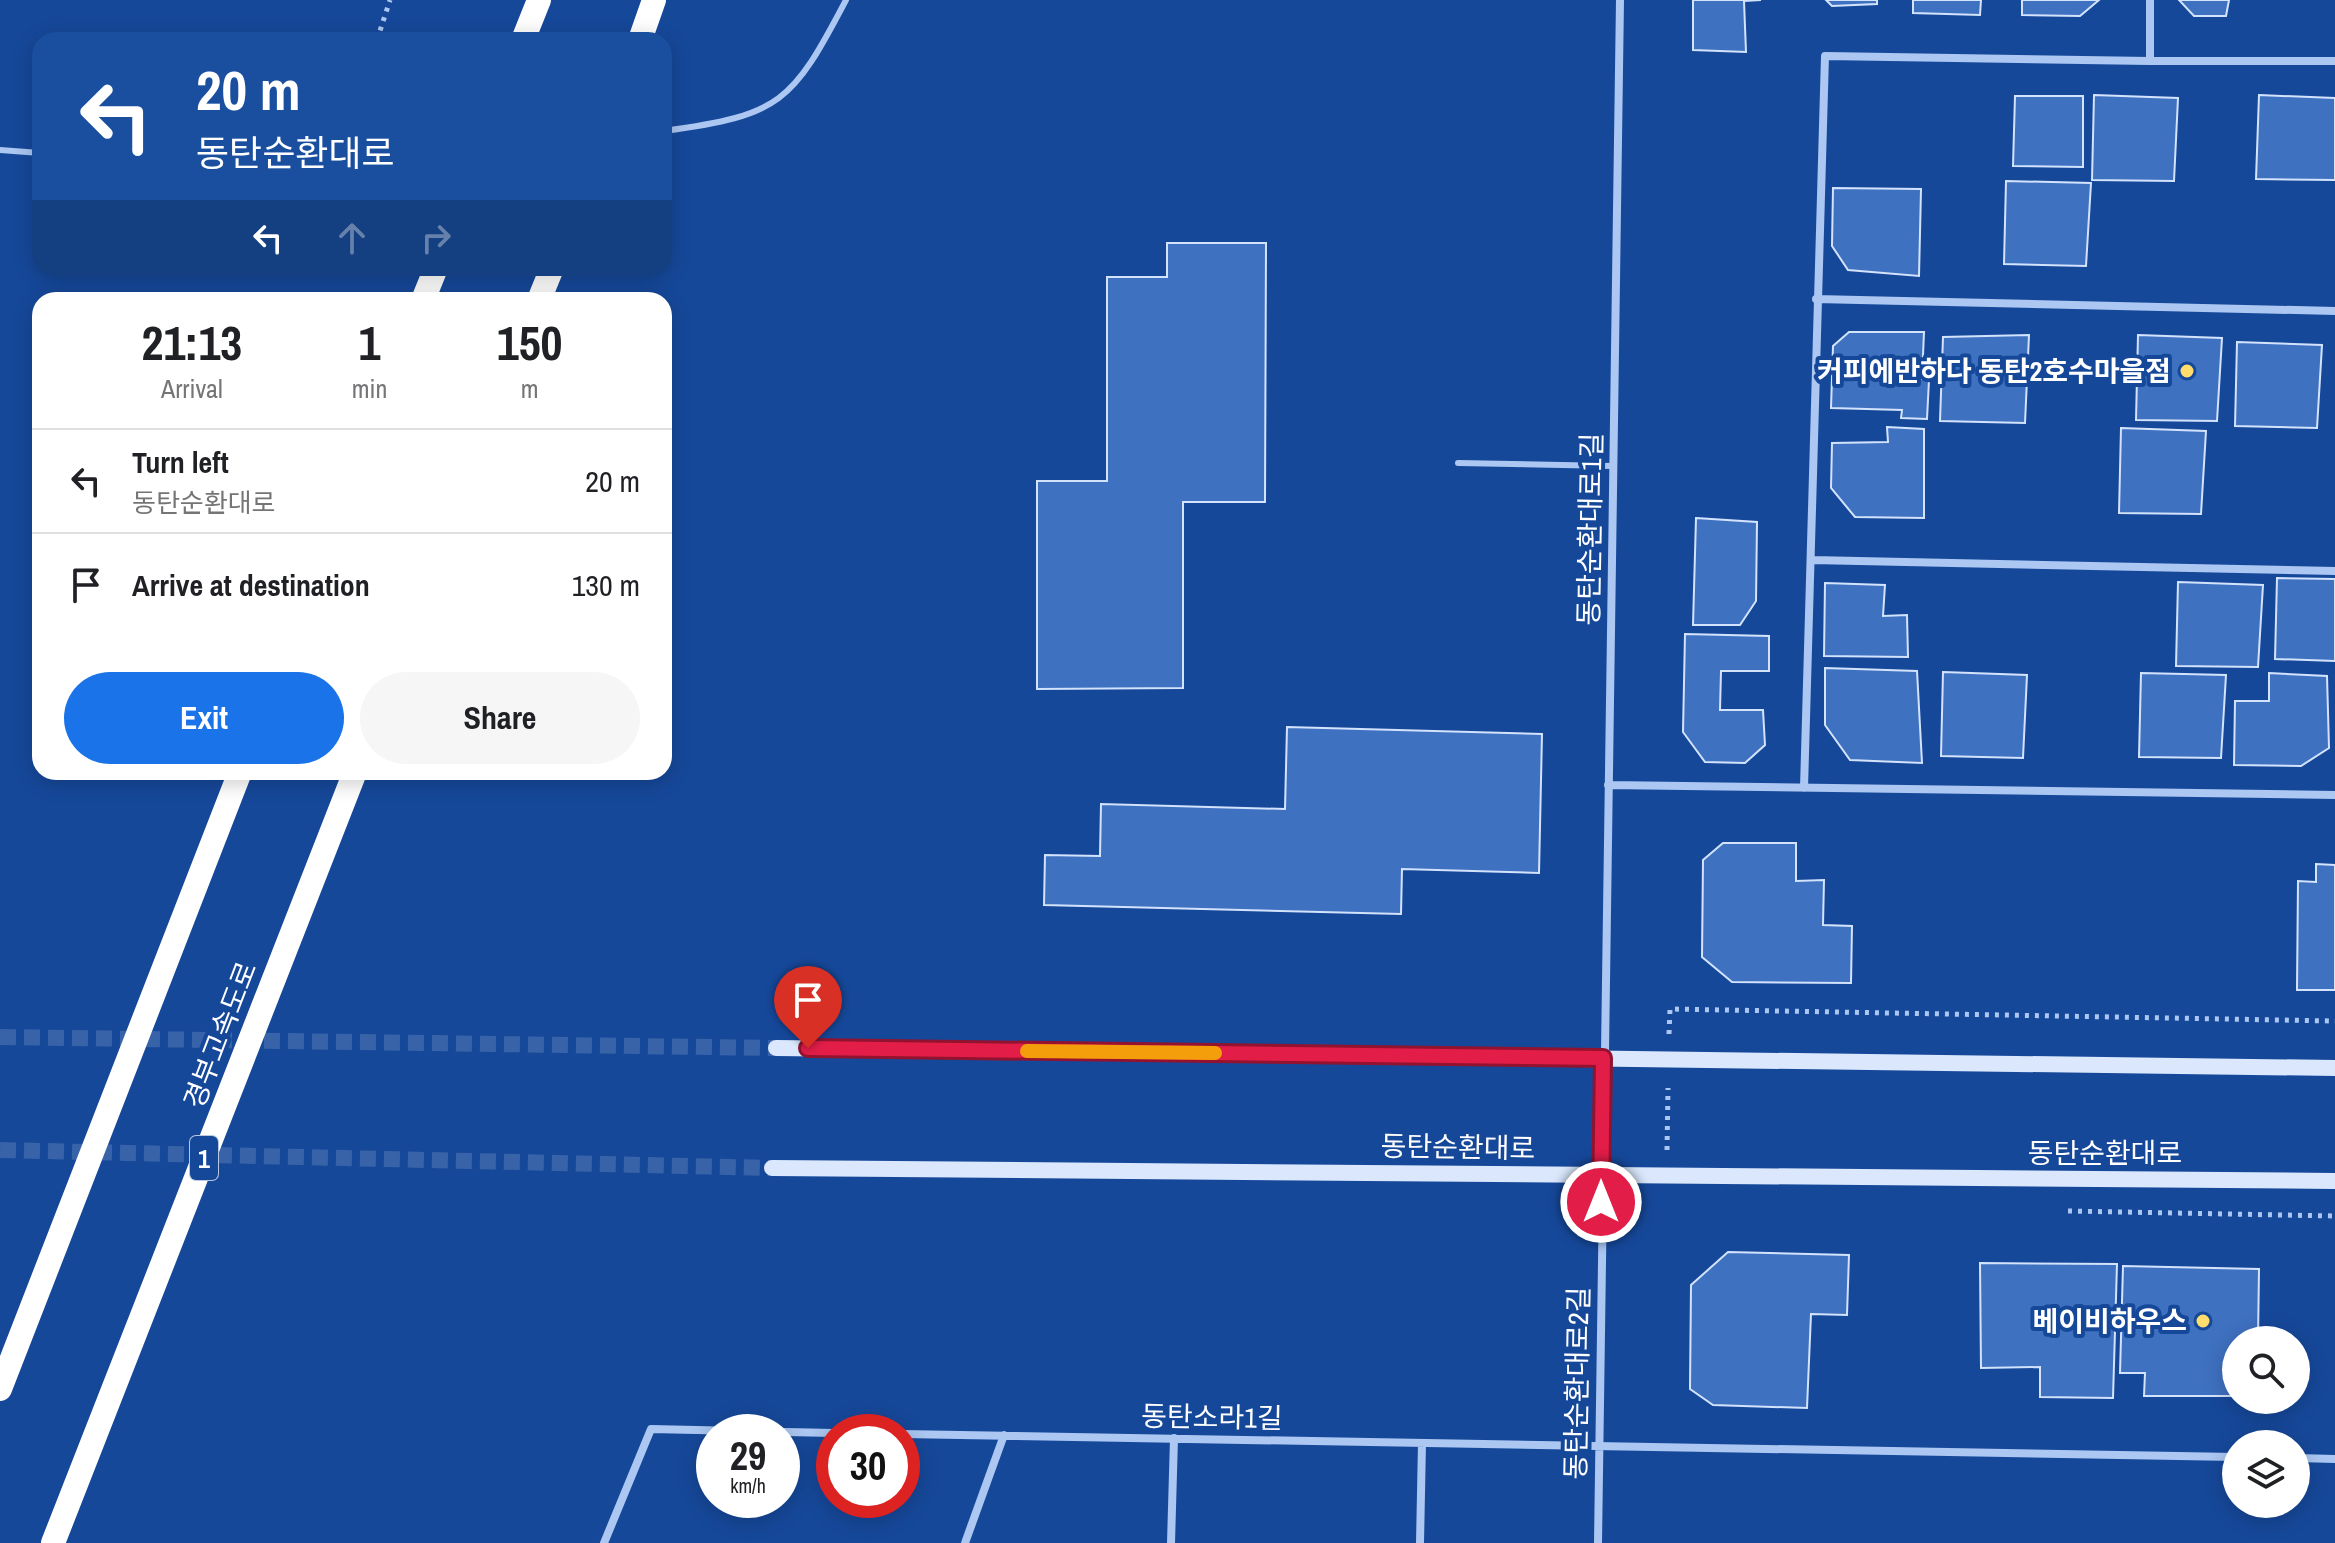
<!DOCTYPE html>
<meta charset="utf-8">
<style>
body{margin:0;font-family:"Archivo Narrow","Noto Sans KR",sans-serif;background:#f6f6f6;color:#202124;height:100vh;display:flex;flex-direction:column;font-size:30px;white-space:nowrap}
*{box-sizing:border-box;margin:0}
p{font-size:26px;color:#757577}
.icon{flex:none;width:44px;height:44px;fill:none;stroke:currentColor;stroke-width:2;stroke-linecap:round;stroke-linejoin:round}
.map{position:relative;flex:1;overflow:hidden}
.drawer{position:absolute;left:32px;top:292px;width:640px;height:488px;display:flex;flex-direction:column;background:#fff;border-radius:24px;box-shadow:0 4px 20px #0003}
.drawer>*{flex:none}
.banner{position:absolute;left:32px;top:32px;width:640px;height:244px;border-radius:24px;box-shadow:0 4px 20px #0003;background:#1a4fa0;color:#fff;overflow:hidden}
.tools{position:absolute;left:2222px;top:1326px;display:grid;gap:16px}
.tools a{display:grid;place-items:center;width:88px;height:88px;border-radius:50%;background:#fff;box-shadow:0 4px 20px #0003;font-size:40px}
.speed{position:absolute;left:696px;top:1414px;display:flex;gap:16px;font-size:40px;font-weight:700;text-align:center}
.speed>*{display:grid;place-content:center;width:104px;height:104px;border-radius:50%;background:#fff;box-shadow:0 4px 20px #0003;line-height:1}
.speed small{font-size:20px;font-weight:400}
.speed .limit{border:12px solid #d22;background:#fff;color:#111}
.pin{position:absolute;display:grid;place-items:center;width:68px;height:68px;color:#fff;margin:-82px -34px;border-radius:50% 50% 50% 0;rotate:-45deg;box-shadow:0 0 8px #0007}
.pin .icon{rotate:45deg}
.me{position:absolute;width:88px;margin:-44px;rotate:0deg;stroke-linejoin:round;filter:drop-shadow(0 0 6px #0008)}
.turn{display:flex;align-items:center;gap:28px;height:168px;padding:0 32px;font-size:36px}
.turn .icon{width:104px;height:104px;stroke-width:2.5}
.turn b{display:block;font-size:56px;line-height:68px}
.lanes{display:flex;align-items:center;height:76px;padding:0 32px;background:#0003;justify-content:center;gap:40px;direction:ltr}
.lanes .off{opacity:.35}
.eta{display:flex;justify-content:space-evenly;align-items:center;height:136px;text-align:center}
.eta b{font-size:48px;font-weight:700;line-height:56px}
.button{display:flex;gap:16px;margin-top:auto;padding:16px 32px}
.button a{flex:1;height:92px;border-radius:48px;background:#1a73e8;color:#fff;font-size:32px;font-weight:700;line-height:92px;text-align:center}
.button a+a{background:#f6f6f6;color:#202124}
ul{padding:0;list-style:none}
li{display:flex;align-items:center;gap:24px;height:104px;padding:0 32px;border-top:2px solid #e0e0e0}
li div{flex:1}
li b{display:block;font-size:30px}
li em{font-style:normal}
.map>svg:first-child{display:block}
.building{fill:#3f71c1;stroke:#d3e3fc;stroke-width:2}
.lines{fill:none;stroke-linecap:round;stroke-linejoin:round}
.secondary-tunnel{stroke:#3963a9;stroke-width:16;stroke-dasharray:16 8;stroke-linecap:butt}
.path{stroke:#abc7f2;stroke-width:5;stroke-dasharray:4 6;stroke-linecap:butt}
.service{stroke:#abc7f2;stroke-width:6}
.minor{stroke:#abc7f2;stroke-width:8}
.secondary{stroke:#dae7fc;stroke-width:16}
.motorway{stroke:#fff;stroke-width:24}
.route-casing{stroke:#92132f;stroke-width:20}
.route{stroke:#e11d48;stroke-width:14}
.slow{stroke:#f59e0b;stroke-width:14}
.poi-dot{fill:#ffdd6c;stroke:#16489a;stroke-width:3}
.labels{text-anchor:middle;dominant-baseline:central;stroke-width:8;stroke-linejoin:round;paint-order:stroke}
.shield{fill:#16489a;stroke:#b9c8e1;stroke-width:2}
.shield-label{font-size:26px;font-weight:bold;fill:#fff}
.poi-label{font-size:28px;font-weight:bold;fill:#fff;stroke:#16489a;text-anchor:end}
.street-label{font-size:28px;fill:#fff;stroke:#16489a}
</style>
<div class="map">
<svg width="2335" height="1543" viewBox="0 0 2335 1543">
<rect width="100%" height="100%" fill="#16489a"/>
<!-- building -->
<path class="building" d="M1693 0H1761L1744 1 1746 52 1693 50Z
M1826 0H1877V4L1832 6Z
M1913 0H1981L1980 15 1913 13Z
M2022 0H2099L2080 16 2022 15Z
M2179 0H2229L2226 16H2194Z
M2094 95 2178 98 2174 181 2092 180Z
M2259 95 2335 98V180L2256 179Z
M2015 96H2083V167L2013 166Z
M2006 181 2091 183 2086 266 2004 264Z
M1833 188 1921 189 1919 276 1848 270 1832 246Z
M1167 243H1266L1265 502H1183V688L1037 689V481H1107V277H1167Z
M1849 332H1924L1922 379 1929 380 1927 419 1901 418 1902 410 1831 408 1833 346Z
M2029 335 2025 423 1940 421 1943 337Z
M2138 335 2222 338 2217 421 2136 420Z
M2237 342 2322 345 2317 428 2235 426Z
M1887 427 1924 429V518L1855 517 1831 488 1832 443 1888 442Z
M2121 428 2206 431 2201 514 2119 513Z
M1696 518 1757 522 1756 601 1740 625H1693Z
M2277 578 2335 579V661L2275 659Z
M2178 582 2263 585 2258 667 2176 666Z
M1825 583 1885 585 1883 616 1907 615 1908 657 1824 656Z
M1685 634 1769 636V671H1721L1720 710H1763L1765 745 1745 763 1705 762 1683 732Z
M1825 668 1917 671 1922 763 1850 760 1825 725Z
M1943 672 2027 675 2023 758 1941 756Z
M2141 673 2226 675 2221 758 2139 757Z
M2269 673 2327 676 2329 748 2301 766 2234 765 2235 701H2269Z
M1287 727 1542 734 1539 873 1402 869 1401 914 1044 905 1045 855 1100 856 1101 804 1285 809Z
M1723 843H1796V881L1824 880 1823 925 1852 926 1851 983 1732 982 1702 957 1703 860Z
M2316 864 2335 865V990H2297L2298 881 2316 882Z
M1728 1252 1849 1255 1847 1315 1811 1314 1807 1408 1713 1405 1690 1389 1691 1285Z
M1980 1263 2117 1264 2113 1398 2040 1397V1367L1981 1368Z
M2123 1266 2259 1269 2258 1340H2236V1396H2144L2145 1373H2120Z"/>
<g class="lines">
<!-- secondary-tunnel -->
<path class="secondary-tunnel" d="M0 1037 776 1048
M0 1150 772 1168"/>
<!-- path -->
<path class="path" d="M377 40 390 0
M1669 1034 1670 1009 2335 1021
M1667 1150 1668 1088
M2068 1211 2335 1216"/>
<!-- service -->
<path class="service" d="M664 131C781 115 792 103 846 0
M0 150 40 153
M1458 463 1613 466"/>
<!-- minor -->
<path class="minor" d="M2150 61H2335
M1816 299 2335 311
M1812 560 2335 571
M1608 785 2335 795
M1804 788 1825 56 2150 61V0
M902 1434 2236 1457
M2296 1458 2335 1459
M604 1543 651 1429 834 1433
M965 1543 1004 1435
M1171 1543 1174 1438
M1420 1543 1422 1443
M1598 1543 1620 0"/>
<!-- secondary -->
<path class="secondary" d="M776 1048 2335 1068
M772 1168 2335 1181"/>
<!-- motorway -->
<path class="motorway" d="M523 40 539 0
M640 40 654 0
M423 300 436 268
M539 300 552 268
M0 1389 240 772
M53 1543 355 772"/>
</g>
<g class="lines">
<!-- route casing -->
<g class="route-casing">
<path id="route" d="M808 1048 1603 1058 1601 1202"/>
</g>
<!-- route -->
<use href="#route" class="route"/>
<!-- slow -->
<path class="slow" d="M1027 1051 1215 1053"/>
</g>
<!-- markers -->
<g class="poi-dot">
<circle cx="2187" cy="371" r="8"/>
<circle cx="2203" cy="1321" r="8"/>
</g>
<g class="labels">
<!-- shield labels -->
<rect class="shield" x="190" y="1136" width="28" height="44" rx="6"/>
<g class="shield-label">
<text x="204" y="1158">1</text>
</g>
<!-- poi labels -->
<g class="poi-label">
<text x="2171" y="371">커피에반하다 동탄2호수마을점</text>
<text x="2187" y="1321">베이비하우스</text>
</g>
<!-- street labels -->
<g class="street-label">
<text transform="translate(1590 529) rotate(-89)">동탄순환대로1길</text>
<text transform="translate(220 1035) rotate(-69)">경부고속도로</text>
<text transform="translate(1458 1147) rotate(1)">동탄순환대로</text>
<text x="2105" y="1153">동탄순환대로</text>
<text transform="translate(1577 1383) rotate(-89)">동탄순환대로2길</text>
<text transform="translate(1212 1417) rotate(1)">동탄소라1길</text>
</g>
</g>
</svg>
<div class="tools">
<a><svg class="icon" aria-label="search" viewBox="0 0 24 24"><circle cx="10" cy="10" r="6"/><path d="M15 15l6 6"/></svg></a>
<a><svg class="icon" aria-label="layers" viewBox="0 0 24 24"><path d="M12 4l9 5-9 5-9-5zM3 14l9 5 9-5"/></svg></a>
</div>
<div class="speed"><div>29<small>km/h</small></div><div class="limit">30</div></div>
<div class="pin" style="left:808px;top:1048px;background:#d93025"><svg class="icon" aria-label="arrive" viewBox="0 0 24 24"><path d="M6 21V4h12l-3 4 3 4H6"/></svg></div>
<svg class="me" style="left:1601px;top:1202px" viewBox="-20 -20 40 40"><circle r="17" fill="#e11d48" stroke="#fff" stroke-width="3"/><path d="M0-11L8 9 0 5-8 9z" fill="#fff"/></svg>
<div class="banner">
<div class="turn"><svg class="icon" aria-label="left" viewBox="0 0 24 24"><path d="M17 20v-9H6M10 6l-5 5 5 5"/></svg><div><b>20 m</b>동탄순환대로</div></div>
<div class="lanes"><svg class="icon" aria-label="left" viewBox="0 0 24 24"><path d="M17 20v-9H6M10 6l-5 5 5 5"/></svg><svg class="icon off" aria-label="ahead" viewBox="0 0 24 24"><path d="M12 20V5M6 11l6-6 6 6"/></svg><svg class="icon off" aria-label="right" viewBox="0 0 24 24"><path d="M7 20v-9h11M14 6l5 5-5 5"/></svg></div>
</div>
<section class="drawer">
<div class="eta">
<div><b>21:13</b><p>Arrival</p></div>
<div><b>1</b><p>min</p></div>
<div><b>150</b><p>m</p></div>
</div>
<ul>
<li><svg class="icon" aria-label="left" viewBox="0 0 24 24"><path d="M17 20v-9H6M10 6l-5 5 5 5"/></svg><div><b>Turn left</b><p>동탄순환대로</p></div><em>20 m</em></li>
<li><svg class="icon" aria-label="arrive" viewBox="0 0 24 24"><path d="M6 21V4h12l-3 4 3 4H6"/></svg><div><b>Arrive at destination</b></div><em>130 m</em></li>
</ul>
<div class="button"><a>Exit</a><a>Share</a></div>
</section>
</div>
